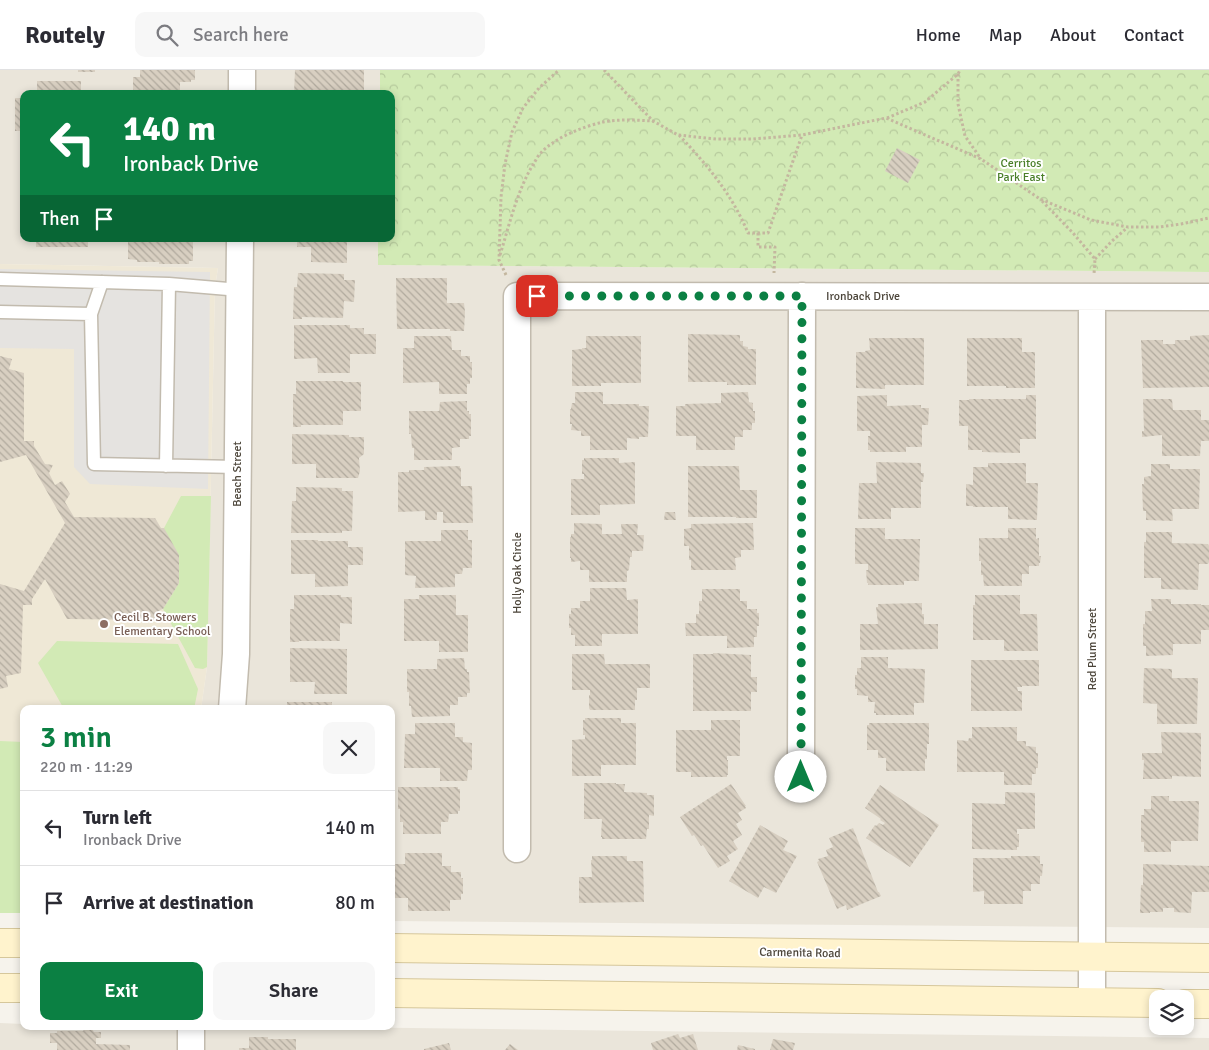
<!DOCTYPE html>
<meta charset="utf-8">
<style>
body{margin:0;font-family:Signika,sans-serif;background:#f7f7f7;color:#2b2b33;height:100vh;display:flex;flex-direction:column;font-size:19px;white-space:nowrap}
*{box-sizing:border-box;margin:0}
p{font-size:16px;color:#7c7c81}
.icon{flex:none;width:28px;height:28px;fill:none;stroke:currentColor;stroke-width:2;stroke-linecap:round;stroke-linejoin:round}
.map{position:relative;flex:1;overflow:hidden}
.panel{position:absolute;left:20px;top:635px;width:375px;height:325px;display:flex;flex-direction:column;background:#fff;border-radius:10px;box-shadow:0 2px 8px #0003}
.panel>*{flex:none}
.hud{position:absolute;left:20px;top:20px;width:375px;height:152px;border-radius:10px;box-shadow:0 2px 8px #0003;background:#0b8043;color:#fff;overflow:hidden}
.tools{position:absolute;left:1149px;top:920px;display:grid;gap:10px}
.tools a{display:grid;place-items:center;width:45px;height:45px;border-radius:10px;background:#fff;box-shadow:0 2px 8px #0003;font-size:25px}
.pin{position:absolute;display:grid;place-items:center;width:42px;height:42px;color:#fff;margin:-21px;border-radius:10px;box-shadow:0 2px 8px #0006}
.me{position:absolute;width:55px;margin:-28px;rotate:0deg;stroke-linejoin:round;filter:drop-shadow(0 0 4px #0008)}
.turn{display:flex;align-items:center;gap:18px;height:105px;padding:0 20px;font-size:22px}
.turn .icon{width:65px;height:65px;stroke-width:2.5}
.turn b{display:block;font-size:35px;line-height:42px}
.then{display:flex;align-items:center;height:48px;padding:0 20px;background:#0003;gap:10px;font-size:19px}
.round{display:grid;place-items:center;flex:none;width:52px;height:52px;border-radius:10px;background:#f7f7f7}
.summary{display:flex;align-items:center;justify-content:space-between;height:85px;padding:0 20px}
h1{font-size:30px;font-weight:600;line-height:38px;color:#0b8043}
.cta{display:flex;gap:10px;margin-top:auto;padding:10px 20px}
.cta a{flex:1;height:58px;border-radius:10px;background:#0b8043;color:#fff;font-size:20px;font-weight:600;line-height:58px;text-align:center}
.cta a+a{background:#f7f7f7;color:#2b2b33}
ul{padding:0;list-style:none}
li{display:flex;align-items:center;gap:15px;height:75px;padding:0 20px;border-top:1px solid #e1e1e2}
li div{flex:1}
li b{display:block;font-size:19px}
li em{font-style:normal}
header{display:flex;align-items:center;gap:30px;box-sizing:border-box;height:70px;padding:0 25px;background:#fff;border-bottom:1px solid #e1e1e2}
header strong{font-size:24px}
nav{display:flex;gap:28px;margin-inline-start:auto;font-size:18px}
.search{width:350px;height:45px;background:#f7f7f7;display:flex;align-items:center;gap:12px;box-sizing:border-box;padding:0 18px;border-radius:10px;color:#7c7c81;font-size:19px}
.map>svg:first-child{display:block}
.residential{fill:#eae5da}
.education{fill:#efe8d6}
.grass{fill:#d2eab5}
.park{fill:url(#park-crowns)}
.parking{fill:#e5e3e0}
.building{fill:url(#building-back-hatch)}
.lines{fill:none;stroke-linecap:round;stroke-linejoin:round}
.service-casing{stroke:#c2bbae;stroke-width:15}
.minor-casing{stroke:#c2bbae;stroke-width:29}
.secondary-casing{stroke:#d6c79b;stroke-width:30}
.path{stroke:#c4b79f;stroke-width:3;stroke-dasharray:2.5 2.5;stroke-linecap:butt}
.service{stroke:#fff;stroke-width:12}
.minor{stroke:#fff;stroke-width:26}
.secondary{stroke:#fff3cd;stroke-width:28}
.route{stroke:#0b8043;stroke-width:9;stroke-dasharray:0 16.2}
.education-dot{fill:#8d6e63;stroke:#fff;stroke-width:2}
.labels{text-anchor:middle;dominant-baseline:central;stroke-width:4;stroke-linejoin:round;paint-order:stroke}
.park-label{font-size:12px;fill:#4a7f2a;stroke:#fff}
.street-label{font-size:12px;fill:#4b4439;stroke:#fff}
.education-label{font-size:12px;fill:#785e54;stroke:#fff;text-anchor:start}
</style>
<header>
<strong>Routely</strong>
<div class="search"><svg class="icon" aria-label="search" viewBox="0 0 24 24"><circle cx="10" cy="10" r="6"/><path d="M15 15l6 6"/></svg>Search here</div>
<nav><a>Home</a><a>Map</a><a>About</a><a>Contact</a></nav>
</header>
<div class="map">
<svg width="1209" height="980" viewBox="0 0 1209 980">
<defs>
<pattern id="park-crowns" width="20" height="18" patternUnits="userSpaceOnUse" patternTransform="scale(1.25)"><rect width="20" height="18" fill="#d2eab5"/><path d="M2 6a3 3 0 1 1 6 0M12 15a3 3 0 1 1 6 0" fill="none" stroke="#b6ca9c"/></pattern>
<pattern id="building-back-hatch" width="6" height="6" patternUnits="userSpaceOnUse" patternTransform="scale(1.25)"><rect width="6" height="6" fill="#d8cfc1"/><path d="M-1 5l2 2M0 0l6 6M5-1l2 2" fill="none" stroke="#b1aa9e"/></pattern>
</defs>
<rect width="100%" height="100%" fill="#f6f3ec"/>
<!-- residential -->
<path class="residential" d="M0 0H380V24H24V169H378V195L1209 202V858L391 851V639H201L207 597 215 217 218 198 0 194Z
M0 953 24 954V956H245L1209 968V980H0Z"/>
<!-- education -->
<path class="education" d="M0 194 218 198 215 217 207 597 201 639H24V843H0Z"/>
<!-- grass -->
<path class="grass" d="M181 426H211L207 597 203 599 195 598 163 539 179 513 164 458Z
M57 571 178 574 198 619 194 639 84 638 83 639H64L38 593Z
M0 671 23 672 24 674V843H0Z"/>
<!-- park -->
<path class="park" d="M380 0H1209V202L378 195V169H391V24H380Z"/>
<!-- parking -->
<path class="parking" d="M0 199 210 202 208 419 90 414 74 397V279L0 278Z"/>
<!-- building -->
<path class="building" d="M78 0H95V2H78Z
M140 0H195V10H191V12H180V24H133V7H140Z
M295 0H364V24H294Z
M37 11H81V24H37Z
M15 28H24V61H15Z
M897 78 920 90 908 113 885 101Z
M36 169H88V177H36Z
M128 169H193V191H189V194H159V192H137V190L128 189Z
M297 169H347V193L311 192V177H297Z
M298 203 344 204V210H355L354 232 344 231 343 248 302 247V249H293L294 217H297Z
M396 208H447V233H464L465 242 464 261H450V259H397Z
M294 255H350V258H364V264H376V284H350V303H318L317 288 294 289Z
M688 264 740 265V271H743V276L748 277V279H756V315H727V312H688Z
M1209 265V317L1143 318 1141 270H1163V274H1175V270H1190V266Z
M414 266H451L452 280H461V286H470V292H472V308H470V314H467V324H439V312L403 313V278H414Z
M586 266H641V313H601V316H572V280L582 279V278H586Z
M869 268H924V315H885V319L856 318V282H865V281L870 280Z
M967 268H1022V282H1035V318H1006V316H967Z
M0 286 12 289 9 299 24 303V371H34V376L45 394 53 395 49 403 55 415 62 411 70 424 65 432 74 447 155 448 161 458H164L179 485V513L163 539 160 540 154 550 67 549 45 509 32 529V535H23L21 603 6 606 8 617 0 619V514L24 521 65 453 26 385 0 392Z
M296 311H343V312H361V341H343V355H301V357H293V324H296Z
M575 322H603V334H639V336H649L648 367H639V369L627 368V380H590V366H581V361L571 360 572 354H570V339H571L572 333H575Z
M748 322 749 332 753 333V341H755V353H752V360H743V367H735V380H696V366H676V336H685V334L721 333V323Z
M887 325V336L921 335V338H929L928 355H922V377H906V382H870V380H868V366H870V361H857V326Z
M1026 325H1036V369H1020V383L982 382V380H968V356H959V330H969V329H1026Z
M1143 329H1172L1173 340H1201V350H1209V371H1201L1200 386H1162V365L1142 367V361H1144Z
M467 331V341H469V344H471V366H469V369H460V377L452 378V390H414V378H412L411 364H409V341H439L440 332Z
M292 364 349 365V367H364V384L359 388 360 401 358 408H316V394H292Z
M584 388H619V393L635 392V434L600 435V445H571V409H584V404H582V390H584Z
M876 392 921 393V403H924L923 412H921V438H891V449H858L859 413H877Z
M988 393H1026V413H1038L1037 450 1008 449V437H973V436H966V414L973 415V397H988Z
M1151 394H1170V399H1200L1199 439H1172L1173 451 1146 450V441H1143L1142 414H1144V407L1151 406Z
M460 396V398H461V416H472L473 453H443V442H437V450H425V441L398 442V402H409V400H424V397Z
M688 396H739L740 420H757V448H736V447H688Z
M296 417 342 418V421H353L352 461H342V463H291L292 431H296Z
M665 442H675L676 450H664Z
M574 453 602 454V464H622L621 454H638L637 465H644L643 481H632V487H630L629 500 627 501V512H589V500H580V491L571 492V488H570V467H571V464H574Z
M753 453 754 480H741V487L735 488 736 500H691V490H689V476H684V459L691 458V454Z
M855 458H885V469H920L919 511H904V515H868V513H867L866 500H868V494H855Z
M1008 458H1036V469L1039 468V486H1041L1040 493H1039V496H1029V504H1022V516H984L983 505H981V491H979V468H1008Z
M441 460H468V470H472V498H463L462 504H455V517L415 518 416 506 405 505V471H441Z
M1146 462H1172V473L1208 474 1209 476V492L1208 494H1199L1198 520 1161 519V508H1144V472H1146Z
M291 470H318V471H348V477H363V495H348V516L315 517V504H291Z
M590 518H626L627 530 638 529V564H602V576H575V565H571V558H569V544H571V538H580V531H590Z
M702 519H740V531H747V539H757V543H759V556H757V567H754V577L727 578V566H686L685 553H696V544H699V531H702Z
M294 525H341V527H352V554L340 553V571H299V572H290V539H294Z
M419 525H456V545H468V582H439V571H404V529H419Z
M975 525H1020V544H1037L1038 581H1004V570H973V535H975Z
M1151 529H1171V534H1201V535H1209V560H1201V574H1173V585L1146 586V576H1143V554H1145V541H1152Z
M922 533V544H924V554H938V579L860 580V554H878L876 537H878V534Z
M290 578 347 579V624H314L315 612H290Z
M713 583 751 585V607H757V622H751V641H693V584H713Z
M572 584H604L605 594H650V618H637V630H635V640H590L589 638V625H590V620H572Z
M861 587H888V598L925 599 924 633H914V645H876V643H874L875 632H868V626L857 625V619H855V605H857V598H861Z
M464 588 465 599H467V602H469L470 623H467V627H458V635H450V646L412 647 411 636H409V622H407V599H437V589Z
M971 590H1039V616H1022V617H1017L1018 621H1022V641H971Z
M1144 598 1172 599V608H1198L1197 654H1157V634L1143 633Z
M287 632H332V639H287Z
M585 648H621V653H636V695H601V706H572V670L585 669V665H583V650H585Z
M711 650H740V686H727V690H728V705H727V707H691V702H676V660H711Z
M415 653H455V667H463V672L472 673V700H468L467 711H440V698H404L405 664H415Z
M869 653H929V674H927V689H925V701H886V688H878V680H867V655H869Z
M972 657H1017V671H1026V676L1036 677V683H1038V698H1036V704H1032V715H1004V702H957V670L968 671 969 668H972Z
M1161 662 1201 663V707L1172 706V709H1143L1144 690H1142V683H1162Z
M584 713H616V714H625L624 722 647 723V725H654V746L649 745V759H647L646 769H602V767H601L602 749H584Z
M731 714 746 736H745L746 738 738 743 742 750 736 754 742 765 733 771 738 779 727 786 730 791 718 798 703 775 701 776 694 765 692 766 680 747Z
M880 715 939 755 910 797 866 768 875 755 876 756 879 753 883 755 885 753 880 750 881 749 865 738Z
M398 717H458V719H460V741H458V744H449L448 752H441V764H403V752H400V739H398Z
M1005 722 1035 723V759H1017V764H1019V777H1017V780L972 779V733L1005 734Z
M1151 726H1169V731H1199L1198 771H1171V782H1144V772H1141V745H1144V739H1151Z
M760 755 788 771 783 780 797 786 776 823 764 817 758 828 729 811Z
M853 758 878 822H879L881 826 847 840 846 835 837 839 817 792 819 791 818 789 828 786 826 780 833 777 829 768Z
M405 783H442V796H451V802H461V808H463V824H461V830H450V841H408V828H394V794H405Z
M592 786H627V791H643L644 832 579 833V807H592L591 790H592Z
M1011 786H1040V794H1043L1042 806H1040V814H1031V821H1023V834H984V821L973 822V788H1011Z
M1143 794 1209 796V822H1192L1191 843 1174 842V838H1163V842H1150V843H1140L1141 815H1143Z
M85 959H92L94 962H101V968H96V974L130 975V980H57V973H50V963H57V961H83Z
M678 964 680 968 693 964 698 980H653L651 973Z
M249 967H268V969H296V980H239V978H249Z
M773 969 795 973 793 980H770Z
M449 973 451 980H424V979Z
M510 974 518 980H505Z
M738 975 755 979V980H737Z"/>
<g class="lines">
<!-- service casing -->
<g class="service-casing">
<path id="service" d="M0 209 169 214 240 220
M0 242 91 244 94 394 237 397
M91 244 102 212
M166 396 169 214"/>
</g>
<!-- minor casing -->
<g class="minor-casing">
<path id="minor" d="M242 24V0
M1092 227V932
M232 639 236 584 240 169
M801 707 802 226
M517 779V226L1209 227
M191 980V956"/>
</g>
<!-- secondary casing -->
<g class="secondary-casing">
<path id="secondary" d="M0 873H24
M391 878 1209 888
M0 918H24
M391 923 1158 933
M1185 934H1209"/>
</g>
<!-- path -->
<path class="path" d="M604 0 653 51 678 65 716 69H753L802 65 886 48 981 89 1040 129 1091 150 1128 157H1159L1181 154 1209 148
M958 4V34L965 66 981 89
M887 48 925 32 958 4 960 0
M679 65C707 95 732 124 748 163H768L802 65
M1042 131 1073 163 1095 189 1094 204
M758 163V177H775L774 203
M500 185C509 156 516 125 531 98 534 94 536 89 539 85 553 68 582 57 603 52 619 49 637 50 653 51
M1095 189 1112 171 1128 157
M506 205 499 190 501 127 505 94 512 62 523 38 539 18 559 0"/>
<!-- service -->
<use href="#service" class="service"/>
<!-- minor -->
<use href="#minor" class="minor"/>
<!-- secondary -->
<use href="#secondary" class="secondary"/>
</g>
<g class="lines">
<!-- route -->
<path class="route" d="M537 226H802L801 707"/>
</g>
<!-- markers -->
<circle class="education-dot" cx="104" cy="554" r="5"/>
<g class="labels">
<!-- park labels -->
<g class="park-label">
<text x="1021" y="93">Cerritos<tspan x="1021" dy="14">Park East</tspan></text>
</g>
<!-- street labels -->
<g class="street-label">
<text x="863" y="226">Ironback Drive</text>
<text transform="translate(237 404) rotate(-90)">Beach Street</text>
<text transform="translate(517 503) rotate(-90)">Holly Oak Circle</text>
<text transform="translate(1092 579) rotate(-90)">Red Plum Street</text>
<text transform="translate(800 883) rotate(1)">Carmenita Road</text>
</g>
<!-- education labels -->
<g class="education-label">
<text x="114" y="547">Cecil B. Stowers<tspan x="114" dy="14">Elementary School</tspan></text>
</g>
</g>
</svg>
<div class="tools">
<a><svg class="icon" aria-label="layers" viewBox="0 0 24 24"><path d="M12 4l9 5-9 5-9-5zM3 14l9 5 9-5"/></svg></a>
</div>
<div class="pin" style="left:537px;top:226px;background:#d93025"><svg class="icon" aria-label="arrive" viewBox="0 0 24 24"><path d="M6 21V4h12l-3 4 3 4H6"/></svg></div>
<svg class="me" style="left:801px;top:707px" viewBox="-20 -20 40 40"><circle r="19" fill="#fff"/><path d="M0-13L10 11 0 6-10 11z" fill="#0b8043"/></svg>
<div class="hud">
<div class="turn"><svg class="icon" aria-label="left" viewBox="0 0 24 24"><path d="M17 20v-9H6M10 6l-5 5 5 5"/></svg><div><b>140 m</b>Ironback Drive</div></div>
<div class="then">Then<svg class="icon" aria-label="arrive" viewBox="0 0 24 24"><path d="M6 21V4h12l-3 4 3 4H6"/></svg></div>
</div>
<section class="panel">
<div class="summary"><div><h1>3 min</h1><p>220 m · 11:29</p></div><a class="round"><svg class="icon" aria-label="close" viewBox="0 0 24 24"><path d="M6 6l12 12M18 6L6 18"/></svg></a></div>
<ul>
<li><svg class="icon" aria-label="left" viewBox="0 0 24 24"><path d="M17 20v-9H6M10 6l-5 5 5 5"/></svg><div><b>Turn left</b><p>Ironback Drive</p></div><em>140 m</em></li>
<li><svg class="icon" aria-label="arrive" viewBox="0 0 24 24"><path d="M6 21V4h12l-3 4 3 4H6"/></svg><div><b>Arrive at destination</b></div><em>80 m</em></li>
</ul>
<div class="cta"><a>Exit</a><a>Share</a></div>
</section>
</div>
